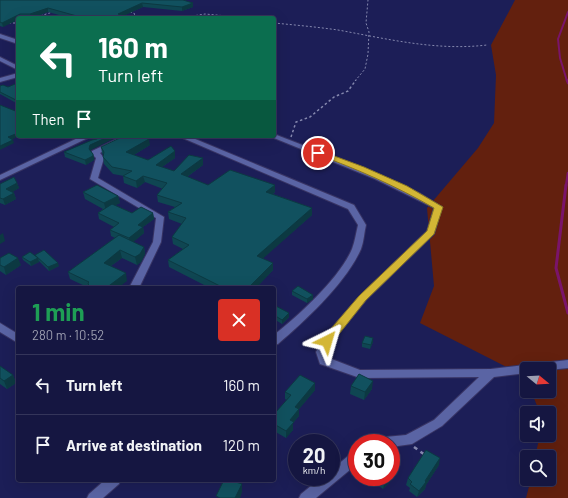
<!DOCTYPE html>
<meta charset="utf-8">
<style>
body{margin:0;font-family:Barlow,sans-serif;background:#22234c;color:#f1f3f6;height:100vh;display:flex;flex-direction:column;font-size:15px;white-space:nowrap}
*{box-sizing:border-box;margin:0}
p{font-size:13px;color:#9d9fb1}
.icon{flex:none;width:22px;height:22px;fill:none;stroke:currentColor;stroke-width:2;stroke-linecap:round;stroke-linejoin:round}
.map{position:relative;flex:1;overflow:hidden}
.drawer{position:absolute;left:16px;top:286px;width:260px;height:196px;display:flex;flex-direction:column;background:#151641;border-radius:4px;box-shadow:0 4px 16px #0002,0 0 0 1px #34355a}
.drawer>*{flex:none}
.hud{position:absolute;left:16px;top:16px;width:260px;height:122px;border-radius:4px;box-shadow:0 4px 16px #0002,0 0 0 1px #34355a;background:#0b6e4f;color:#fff;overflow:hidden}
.needle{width:26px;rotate:108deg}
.controls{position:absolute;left:520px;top:362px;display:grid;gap:8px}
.controls a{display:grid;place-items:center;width:36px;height:36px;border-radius:4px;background:#151641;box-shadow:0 4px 16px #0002,0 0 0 1px #34355a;font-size:20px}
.speed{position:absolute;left:288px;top:434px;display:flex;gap:8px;font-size:20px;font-weight:700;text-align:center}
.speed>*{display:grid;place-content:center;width:52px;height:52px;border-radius:50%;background:#151641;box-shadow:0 4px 16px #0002,0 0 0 1px #34355a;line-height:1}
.speed small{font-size:10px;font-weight:400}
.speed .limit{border:6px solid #d22;background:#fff;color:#111}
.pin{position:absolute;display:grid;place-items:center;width:34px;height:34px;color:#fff;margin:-17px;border:2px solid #fff;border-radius:50%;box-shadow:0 1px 4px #0007}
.me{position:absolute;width:44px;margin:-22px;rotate:40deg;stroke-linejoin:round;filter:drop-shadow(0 0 3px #0008)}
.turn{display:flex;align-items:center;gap:14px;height:84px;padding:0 16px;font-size:18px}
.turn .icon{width:52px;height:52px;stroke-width:2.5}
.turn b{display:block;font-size:28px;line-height:34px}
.then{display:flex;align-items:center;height:38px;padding:0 16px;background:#0003;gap:8px;font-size:15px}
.round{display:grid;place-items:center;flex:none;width:42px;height:42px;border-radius:4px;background:#22234c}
.summary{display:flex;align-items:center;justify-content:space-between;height:68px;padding:0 16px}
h1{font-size:24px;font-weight:700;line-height:30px;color:#1e9e55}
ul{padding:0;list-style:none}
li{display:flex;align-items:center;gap:12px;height:60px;padding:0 16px;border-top:1px solid #34355a}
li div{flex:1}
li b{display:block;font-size:15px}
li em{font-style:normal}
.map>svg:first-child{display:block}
.green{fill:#63200e}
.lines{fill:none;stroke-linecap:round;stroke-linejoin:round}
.stream-far2{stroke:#7a146a;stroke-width:2}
.stream-far1{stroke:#7a146a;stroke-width:2.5}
.stream{stroke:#7a146a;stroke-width:3}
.minor-casing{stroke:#383464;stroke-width:2}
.path-far2{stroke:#8588ae;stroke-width:1;stroke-dasharray:2 2;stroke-linecap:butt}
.path-far1{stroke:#8588ae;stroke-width:1.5;stroke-dasharray:2.5 2.5;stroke-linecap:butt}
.path{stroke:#8588ae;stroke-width:2.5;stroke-dasharray:4 4;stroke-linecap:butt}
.minor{fill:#5a64a4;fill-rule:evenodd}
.wall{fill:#0f4652}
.shaded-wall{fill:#0c3942}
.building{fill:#11515f;stroke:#0c3942}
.route{fill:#d3b635;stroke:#897622}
</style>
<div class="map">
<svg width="568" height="498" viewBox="0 0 568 498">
<rect width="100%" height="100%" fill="#1c1e57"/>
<!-- green -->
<path class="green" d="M515 0H568V498H526L531 479H549V457H535L540 435H549V413H540L531 391H549V369H527V380L526 377 420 323 434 286 427 208 478 148 494 123 496 75 491 45Z"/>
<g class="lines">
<!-- stream-far2 -->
<path class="stream-far2" d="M567 81 560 58 558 39 568 12"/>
<!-- stream-far1 -->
<path class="stream-far1" d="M567 80 568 83
M566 186 568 173"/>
<!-- stream -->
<path class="stream" d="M566 185 556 268 568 313"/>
<!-- minor casing -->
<g class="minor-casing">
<path id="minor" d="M0 34 18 40V44L0 38Z
M0 57 18 66V70L0 61Z
M18 73V77L0 82V78Z
M274 134 380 175 421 194 442 207 434 234 366 300 331 343 326 352 329 358 360 370 491 369 568 360V368L549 370V369H527V373L494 377 442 426 412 444 391 447V443H369L371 439 375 438 406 435 434 420 479 377 360 378 320 364 316 352 323 338 360 296 427 231 434 208 375 179 269 136H274Z
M82 136H92L0 180V175Z
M123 136H132L100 153 104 158 98 178 164 217 161 242 139 288H129L153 242 156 218 90 179 96 158 91 153 92 151Z
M178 136H188L354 205 366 225C364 233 364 241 361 249 346 283 306 320 278 344L274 345V335C299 315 339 279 352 249 355 241 356 233 358 225L348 209Z
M0 323 18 334V343L0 332Z
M357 451V464L316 498H299L301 494 322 477H331V470L353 452Z
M105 480H120L119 484 103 498H87L89 494Z"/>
</g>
<!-- path-far2 -->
<path class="path-far2" d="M130 12 134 13 135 16 147 18
M33 18 53 12
M180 18 205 14 249 18
M9 23H18
M274 23C295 25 317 27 338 30 388 39 436 51 487 45
M355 81 365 69 368 54 369 32 366 23 368 0"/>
<!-- path-far1 -->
<path class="path-far1" d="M291 137 296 122 310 117 334 97 348 91 356 80"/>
<!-- path -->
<path class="path" d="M414 447 425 455"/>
<!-- minor -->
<use href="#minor" class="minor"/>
</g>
<!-- wall -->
<path class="wall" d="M0 0 193 3V7L182 11 143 7 125 15 126 18H70L48 12 31 18H18L3 27 0 26Z
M0 86 8 87 18 86V104L0 94Z
M150 145 134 155 148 160 175 151V158L162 167 174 171 203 165 187 177 208 185H275V192L273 194 312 208V215L263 258 273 270 256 288H210L169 267 168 260 183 249 173 244 172 237 182 224 169 219 168 212 175 207 158 202 157 195 163 189 145 182 137 188 124 183 123 176H124L113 174 104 164 103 157V155L102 153 101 147Z
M91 150V151L94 158V160L86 165 65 157 64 152Z
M17 183 19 188 12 192 14 193 16 199 5 205 0 203V184Z
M83 192 118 196 120 203 115 205 132 213H153L154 219 143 227 144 233 133 242 144 247 145 254 141 262 137 265 122 258 111 266 127 281 87 287 70 279 68 272 115 238 111 236 110 230 114 227 99 219 98 213 103 209 85 199Z
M35 255 59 266 49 271 39 261V262L31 266 23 260 22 257 35 256Z
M0 258 21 265 6 275 0 271Z
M292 291 313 299 307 303 292 295Z
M274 305 289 317 282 324 274 319Z
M373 342 370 349 362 347V343Z
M0 366 13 375 16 383 7 389 0 384Z
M351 386 372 389 364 400 350 394Z
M315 390 299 409V416L293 423V430L286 438 274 431V411L276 412 287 400 285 399V392Z
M439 465 426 485 425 489 417 497 409 491 410 488 406 485 408 478Z
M398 473 383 489 375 483 376 479Z"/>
<!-- shaded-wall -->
<path class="shaded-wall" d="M142 3 143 7 119 18 118 14Z
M193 3V7L182 11V7Z
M48 8V12L31 18 30 14Z
M20 14 21 18H18V20L3 27 2 23Z
M126 16V18H120Z
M18 133V136H19L9 141 8 137Z
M110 136H119L91 150 90 153 89 149 90 145Z
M149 139 150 145 127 159 126 152Z
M13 140 14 143 0 150V146Z
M175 151V158L156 171V165Z
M93 154 94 158V160L86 165 85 160Z
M203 158V165L181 181V174Z
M143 176 145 182 137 188 136 181Z
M17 183 19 188 8 195 6 189Z
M275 185V192L267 198 266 192Z
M14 193 16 199 5 205 3 199Z
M118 196 120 203 106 211 104 203Z
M312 208V215L258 263 257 256Z
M153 213 154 219 143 227 144 233 130 245 129 238 138 225Z
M3 233 5 241 0 244V235Z
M144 247 145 254 141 262 137 265 135 257Z
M120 250 122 258 105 270 104 263Z
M18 258 21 265 6 275 4 267Z
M38 258 39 262 31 266 30 262Z
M58 263 59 266 49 271 48 267Z
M273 263V270L256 288H248Z
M126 273 127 281 118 288H106Z
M313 295V299L307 303V299Z
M289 313V317L282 324V320Z
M373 338V342L370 349 371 345Z
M13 375 16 383 7 389 4 381Z
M373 381 372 389 364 400 365 392Z
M315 383V390L295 414V407Z
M299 409V416L293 423V430L286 438V431L290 420Z
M440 458 439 465 426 485 425 489 417 497 419 491Z
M399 468 398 473 383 489 384 485Z
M242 484V492L240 498H235Z"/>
<!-- building -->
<path class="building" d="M0 0H183L193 3 182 7 142 3 118 14 126 16 120 18H84L48 8 30 14H20L2 23 0 22Z
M15 84 18 86V101L0 92V86L3 85 8 87Z
M0 105 18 112V133L8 137 13 140 0 146Z
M101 136H110L90 145 89 149 93 154V156L85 160 64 152 92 140 97 139Z
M124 136H143L149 139 126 152 148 160 171 146 175 151 156 165 174 171 189 155 203 158 181 174 208 185 230 170 275 185 266 192 312 208 257 256 273 263 248 288H224L168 260 189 245 172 237 186 218 168 212 182 203 157 195 167 183 143 176 136 181 123 176 132 171 112 167 103 157 104 152 101 147Z
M14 177 17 183 6 189 14 193 3 199 0 198V184Z
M97 185 118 196 104 203 83 192Z
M112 204 132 213 141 207 153 213 138 225 143 227 129 238 110 230 119 223 98 213Z
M119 235 144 247 140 254 135 257 120 250 104 263 126 273 106 288H86L89 286 88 283 89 282 68 272Z
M44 250 58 263 48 267 35 255Z
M30 252 38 258 30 262 22 257Z
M9 253 18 258 4 267 0 265V258Z
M298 286 313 295 307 299 292 291Z
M274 305 289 313 282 320 274 315Z
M365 336 373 338 371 345 362 343Z
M0 366 13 375 4 381 0 378Z
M359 374 373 381 365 392 351 386Z
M300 375 315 383 295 407 299 409 290 420 294 422 286 431 274 424V411L276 412 291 395 285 392Z
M315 437 323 443H310Z
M426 450 440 458 425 481 426 482 419 491 410 484 412 482 408 478Z
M391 461 399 468 384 485 376 479 378 477H391Z
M224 480H229L242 484 235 498H220L216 496Z"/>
<!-- route -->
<path class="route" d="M318 150 364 167 407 186 443 207 434 234 366 300 331 344H323L322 341 323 338 359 296 427 231 434 208C396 186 357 169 316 154L315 153Z"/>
</svg>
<div class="controls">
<a><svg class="needle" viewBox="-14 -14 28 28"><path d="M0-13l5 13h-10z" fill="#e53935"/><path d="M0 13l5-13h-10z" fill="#9d9fb1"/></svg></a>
<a><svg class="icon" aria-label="sound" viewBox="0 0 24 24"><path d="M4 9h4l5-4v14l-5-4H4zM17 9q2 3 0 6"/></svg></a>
<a><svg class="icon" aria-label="search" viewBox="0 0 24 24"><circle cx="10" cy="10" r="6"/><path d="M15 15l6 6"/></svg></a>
</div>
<div class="speed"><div>20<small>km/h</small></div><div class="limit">30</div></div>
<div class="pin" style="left:318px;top:153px;background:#d93025"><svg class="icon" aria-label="arrive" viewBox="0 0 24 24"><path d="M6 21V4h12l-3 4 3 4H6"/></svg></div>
<svg class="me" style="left:327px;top:341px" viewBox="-20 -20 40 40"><path d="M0-17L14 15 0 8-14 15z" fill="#d3b635" stroke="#fff" stroke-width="4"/></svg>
<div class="hud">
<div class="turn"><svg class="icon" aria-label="left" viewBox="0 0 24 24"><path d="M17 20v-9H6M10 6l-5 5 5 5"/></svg><div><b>160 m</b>Turn left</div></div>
<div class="then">Then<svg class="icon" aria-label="arrive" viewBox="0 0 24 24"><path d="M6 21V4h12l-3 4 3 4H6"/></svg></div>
</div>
<section class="drawer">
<div class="summary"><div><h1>1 min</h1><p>280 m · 10:52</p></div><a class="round" style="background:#d93025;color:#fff"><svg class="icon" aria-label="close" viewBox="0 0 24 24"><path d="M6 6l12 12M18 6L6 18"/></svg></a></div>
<ul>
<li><svg class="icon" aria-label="left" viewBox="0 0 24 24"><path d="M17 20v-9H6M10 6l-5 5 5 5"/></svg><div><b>Turn left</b></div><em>160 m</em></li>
<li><svg class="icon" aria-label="arrive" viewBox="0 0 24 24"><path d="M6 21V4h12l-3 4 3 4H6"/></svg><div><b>Arrive at destination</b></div><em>120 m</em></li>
</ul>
</section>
</div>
